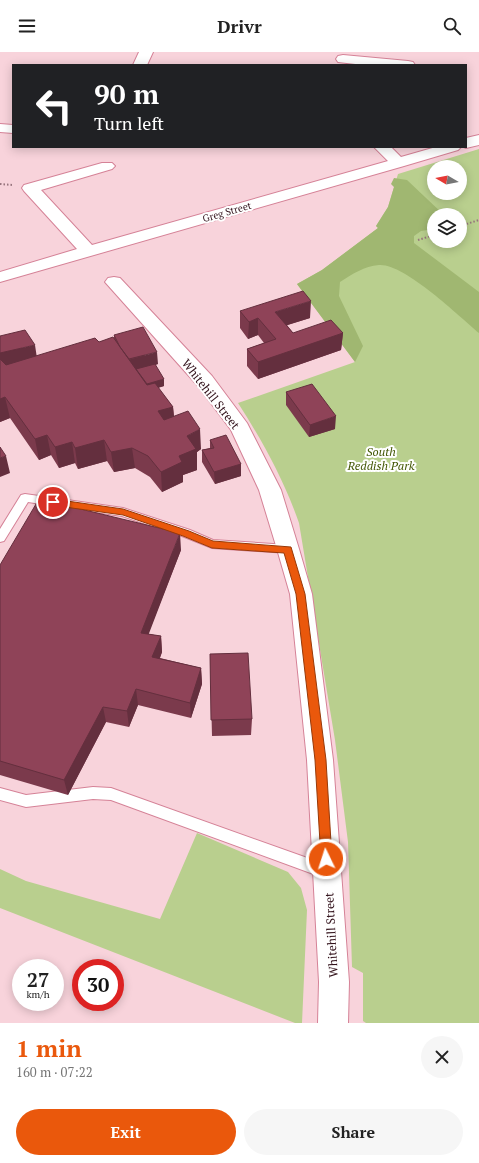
<!DOCTYPE html>
<meta charset="utf-8">
<style>
body{margin:0;font-family:"PT Serif",serif;background:#f6f6f6;color:#222;height:100vh;display:flex;flex-direction:column;font-size:15px;white-space:nowrap}
*{box-sizing:border-box;margin:0}
p{font-size:13px;color:#767676}
.icon{flex:none;width:22px;height:22px;fill:none;stroke:currentColor;stroke-width:2;stroke-linecap:round;stroke-linejoin:round}
.map{position:relative;height:971px;overflow:hidden}
.drawer{display:flex;flex-direction:column;background:#fff;flex:1}
.drawer>*{flex:none}
.top-card{position:absolute;left:12px;top:12px;width:455px;height:84px;border-radius:0px;box-shadow:0 2px 10px #0003;background:#202124;color:#fff;overflow:hidden}
.needle{width:26px;rotate:280deg}
.fabs{position:absolute;left:427px;top:108px;display:grid;gap:8px}
.fabs a{display:grid;place-items:center;width:40px;height:40px;border-radius:50%;background:#fff;box-shadow:0 2px 10px #0003;font-size:20px}
.speed{position:absolute;left:12px;top:907px;display:flex;gap:8px;font-size:20px;font-weight:700;text-align:center}
.speed>*{display:grid;place-content:center;width:52px;height:52px;border-radius:50%;background:#fff;box-shadow:0 2px 10px #0003;line-height:1}
.speed small{font-size:10px;font-weight:400}
.speed .limit{border:6px solid #d22;background:#fff;color:#111}
.pin{position:absolute;display:grid;place-items:center;width:34px;height:34px;color:#fff;margin:-17px;border:2px solid #fff;border-radius:50%;box-shadow:0 1px 4px #0007}
.me{position:absolute;width:44px;margin:-22px;rotate:356deg;stroke-linejoin:round;filter:drop-shadow(0 0 3px #0008)}
.turn{display:flex;align-items:center;gap:14px;height:84px;padding:0 16px;font-size:18px}
.turn .icon{width:52px;height:52px;stroke-width:2.5}
.turn b{display:block;font-size:28px;line-height:34px}
.round{display:grid;place-items:center;flex:none;width:42px;height:42px;border-radius:21px;background:#f6f6f6}
.summary{display:flex;align-items:center;justify-content:space-between;height:68px;padding:0 16px}
h1{font-size:24px;font-weight:800;line-height:30px;color:#ea580c}
.cta{display:flex;gap:8px;margin-top:auto;padding:8px 16px}
.cta a{flex:1;height:46px;border-radius:24px;background:#ea580c;color:#fff;font-size:16px;font-weight:800;line-height:46px;text-align:center}
.cta a+a{background:#f6f6f6;color:#222}
header{display:flex;justify-content:space-between;align-items:center;height:52px;padding:0 16px;background:#fff;font-size:18px;font-weight:800}
.map>svg:first-child{display:block}
.green{fill:#b9cf8e;fill-rule:evenodd}
.forest{fill:#a0b771}
.lines{fill:none;stroke-linecap:round;stroke-linejoin:round}
.service-casing{stroke:#d58297;stroke-width:2}
.minor-casing{stroke:#d58297;stroke-width:2}
.path{stroke:#97747d;stroke-width:2;stroke-dasharray:1.5 2;stroke-linecap:butt}
.service{fill:#fff;fill-rule:evenodd}
.minor{fill:#fff;fill-rule:evenodd}
.wall{fill:#7b3a4c}
.shaded-wall{fill:#642f3e}
.building{fill:#8f4358;stroke:#642f3e}
.route{fill:#ea580c;stroke:#983908}
.labels{text-anchor:middle;dominant-baseline:central;stroke-width:4;stroke-linejoin:round;paint-order:stroke}
.far-street-label{font-size:10px;fill:#32121b;stroke:#fff}
.street-label{font-size:12px;fill:#32121b;stroke:#fff}
.park-label{font-size:12px;font-style:italic;fill:#445806;stroke:#fff}
</style>
<header><svg class="icon" aria-label="menu" viewBox="0 0 24 24"><path d="M4 6h16M4 12h16M4 18h16"/></svg>Drivr<svg class="icon" aria-label="search" viewBox="0 0 24 24"><circle cx="10" cy="10" r="6"/><path d="M15 15l6 6"/></svg></header>
<div class="map">
<svg width="479" height="971" viewBox="0 0 479 971">
<rect width="100%" height="100%" fill="#f8d3db"/>
<!-- green -->
<path class="green" d="M479 97V971H366L363 969V921L352 915 348 790 335 688 299 471C284 428 263 390 238 351L355 310 297 232 322 218 378 176 376 174 388 155 398 122ZM434 115H460V141H434ZM434 163H460V189H434Z
M197 781 288 820 301 836 307 858 302 971H295L0 856V817L26 829 160 867Z"/>
<!-- forest -->
<path class="forest" d="M394 126 407 128 444 163H434V177L421 179 414 184V191L479 240V281C459 264 404 211 379 213 364 214 353 222 340 230L339 244 363 294 355 310 297 232 322 218 378 176 376 174 388 155 394 135 391 132Z"/>
<g class="lines">
<!-- service casing -->
<g class="service-casing">
<path id="service" d="M25 442 123 456 190 478 213 488 288 493 292 494 294 497 292 500 288 501 212 496 182 484 122 464 28 450 4 489 0 490V477L21 443Z
M93 735 111 736 327 813 332 815 334 820 332 825 327 827 111 748 93 747 26 755 0 748V736L26 743Z"/>
</g>
<!-- minor casing -->
<g class="minor-casing">
<path id="minor" d="M139 0H153L147 13H133Z
M343 3 408 9 413 10 415 13H364L338 10 336 7 338 4Z
M0 72 13 73V81L0 80Z
M479 83V93L466 96 464 95H466V86Z
M374 95H391L401 105 436 95H461L458 98 404 114 0 230V220L77 197 24 139 22 136 24 133 102 111H112L115 114 112 117 41 138 92 193 388 109Z
M114 225 120 226 212 324 247 371 281 438 299 497 312 542 333 708 349 930 348 971H318L319 930 307 708 290 542 277 497 259 438 231 378 198 334 105 230 108 226Z"/>
</g>
<!-- path -->
<path class="path" d="M0 132 13 133
M460 174 479 168
M418 188 434 183"/>
<!-- service -->
<use href="#service" class="service"/>
<!-- minor -->
<use href="#minor" class="minor"/>
</g>
<!-- wall -->
<path class="wall" d="M240 259 310 266 287 273 293 281H343L341 298 258 327 247 314V297L264 291 258 283 248 287 240 276Z
M114 283 158 312 155 313 164 334 158 336 173 355 174 364 201 397 197 400V418L183 423V430L162 440 150 425 135 416 114 420 107 409 78 417 75 411 59 416 51 403 39 408 10 366 0 370V284L37 304 99 290 114 286Z
M286 340 335 377 309 385 286 353Z
M210 388 241 412V424L215 432 202 410V398L210 396Z
M181 498 148 582 161 584 162 600 160 606 201 616 202 632 191 666 138 653 129 675 106 670 68 743 0 723V513Z
M210 602 252 667 251 683 212 684Z"/>
<!-- shaded-wall -->
<path class="shaded-wall" d="M311 249 310 266 275 277V260Z
M258 266V283L248 287 249 270Z
M343 281 341 298 258 327V310Z
M35 293 38 313 0 323V301Z
M157 300 158 312 129 320 128 308Z
M164 327V334L146 339 145 333Z
M5 345 10 366 0 370V347Z
M173 355 175 376 160 380 158 359Z
M336 364 335 377 309 385 310 373Z
M200 377 201 397 197 400V418L183 423V430L162 440 161 420 179 404 187 384Z
M47 383 51 403 39 408 35 387Z
M104 388 107 409 78 417 75 396Z
M72 390 75 411 59 416 55 395Z
M132 396 135 416 114 420 111 400Z
M6 404 10 421 0 425V406Z
M241 412V424L215 432 214 420Z
M180 481 181 498 143 597 141 581Z
M161 584 162 600 154 621 152 605Z
M201 616 202 632 191 666 190 651Z
M136 637 138 653 129 675 127 659Z
M103 655 106 670 68 743 64 728Z"/>
<!-- building -->
<path class="building" d="M303 239 311 249 275 260 293 281 331 268 343 281 258 310 247 297 276 287 258 266 249 270 240 259Z
M143 275 157 300 129 307 120 295 114 283Z
M25 278 35 293 0 301V284Z
M113 285 147 333 155 331 173 355 158 359 164 368 188 359 200 377 187 384 196 397 179 404 182 410 161 420 148 404 132 396 111 400 104 388 75 396 72 390 55 395 47 383 35 387 5 345 0 347V307L6 313 95 286 99 290Z
M155 312 164 327 147 332 136 317Z
M312 332 336 364 310 373 286 340Z
M226 383 241 412 214 420 202 398 214 396 210 388Z
M0 395 6 404 0 406Z
M39 447 180 481 141 581 161 584 152 605 201 616 190 651 136 637 127 659 103 655 64 728 0 709V513Z
M248 601 252 667 211 668 210 602Z"/>
<!-- route -->
<path class="route" d="M53 447 123 457 189 479 213 489 291 495 305 542 326 708 332 807 330 810 326 812 322 810 321 807 315 708 296 542 284 501 212 496 183 484 123 463 50 453 49 450Z"/>
<g class="labels">
<!-- far-street labels -->
<g class="far-street-label">
<text transform="translate(227 160) rotate(-16)">Greg Street</text>
</g>
<!-- street labels -->
<g class="street-label">
<text transform="translate(211 342) rotate(52)">Whitehill Street</text>
<text transform="translate(331 883) rotate(-93)">Whitehill Street</text>
</g>
<!-- park labels -->
<g class="park-label">
<text x="381" y="399">South<tspan x="381" dy="14">Reddish Park</tspan></text>
</g>
</g>
</svg>
<div class="fabs">
<a><svg class="needle" viewBox="-14 -14 28 28"><path d="M0-13l5 13h-10z" fill="#e53935"/><path d="M0 13l5-13h-10z" fill="#767676"/></svg></a>
<a><svg class="icon" aria-label="layers" viewBox="0 0 24 24"><path d="M12 4l9 5-9 5-9-5zM3 14l9 5 9-5"/></svg></a>
</div>
<div class="speed"><div>27<small>km/h</small></div><div class="limit">30</div></div>
<div class="pin" style="left:53px;top:450px;background:#d93025"><svg class="icon" aria-label="arrive" viewBox="0 0 24 24"><path d="M6 21V4h12l-3 4 3 4H6"/></svg></div>
<svg class="me" style="left:326px;top:807px" viewBox="-20 -20 40 40"><circle r="17" fill="#ea580c" stroke="#fff" stroke-width="3"/><path d="M0-11L8 9 0 5-8 9z" fill="#fff"/></svg>
<div class="top-card">
<div class="turn"><svg class="icon" aria-label="left" viewBox="0 0 24 24"><path d="M17 20v-9H6M10 6l-5 5 5 5"/></svg><div><b>90 m</b>Turn left</div></div>
</div>
</div>
<section class="drawer">
<div class="summary"><div><h1>1 min</h1><p>160 m · 07:22</p></div><a class="round"><svg class="icon" aria-label="close" viewBox="0 0 24 24"><path d="M6 6l12 12M18 6L6 18"/></svg></a></div>
<div class="cta"><a>Exit</a><a>Share</a></div>
</section>
